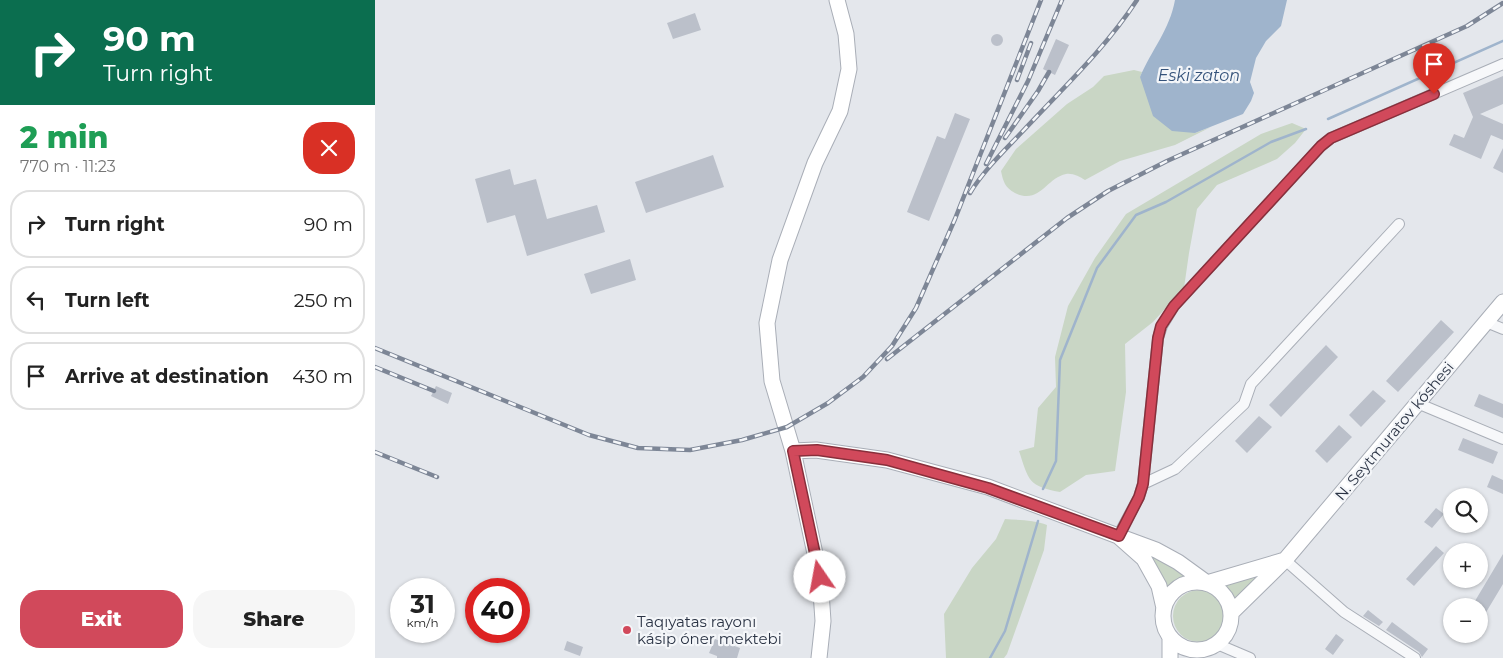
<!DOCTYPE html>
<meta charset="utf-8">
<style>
body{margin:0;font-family:Montserrat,sans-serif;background:#f6f6f6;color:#222;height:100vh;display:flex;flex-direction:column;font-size:19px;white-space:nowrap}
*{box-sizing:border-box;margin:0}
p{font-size:16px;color:#767676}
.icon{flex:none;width:28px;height:28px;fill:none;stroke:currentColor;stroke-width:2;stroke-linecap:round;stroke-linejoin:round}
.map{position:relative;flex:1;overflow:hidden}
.details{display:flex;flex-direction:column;background:#fff;width:375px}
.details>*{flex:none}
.banner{background:#0b6e4f;color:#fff;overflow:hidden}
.controls{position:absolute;left:1068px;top:488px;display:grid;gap:10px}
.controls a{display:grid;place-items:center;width:45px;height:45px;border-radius:50%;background:#fff;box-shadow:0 1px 4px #0004;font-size:25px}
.speed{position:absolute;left:15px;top:578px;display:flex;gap:10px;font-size:25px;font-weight:700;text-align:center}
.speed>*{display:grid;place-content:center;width:65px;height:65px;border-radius:50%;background:#fff;box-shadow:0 1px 4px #0004;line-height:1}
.speed small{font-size:12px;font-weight:400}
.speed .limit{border:8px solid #d22;background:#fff;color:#111}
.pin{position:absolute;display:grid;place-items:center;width:42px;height:42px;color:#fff;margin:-51px -21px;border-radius:50% 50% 50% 0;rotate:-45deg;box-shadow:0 0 5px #0007}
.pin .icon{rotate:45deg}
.me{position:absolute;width:55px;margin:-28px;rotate:348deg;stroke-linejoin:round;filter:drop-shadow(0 0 4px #0008)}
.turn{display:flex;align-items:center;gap:18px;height:105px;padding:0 20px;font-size:22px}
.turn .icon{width:65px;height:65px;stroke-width:2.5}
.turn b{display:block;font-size:35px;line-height:42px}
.round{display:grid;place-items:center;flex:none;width:52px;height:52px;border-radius:20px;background:#f6f6f6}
.overview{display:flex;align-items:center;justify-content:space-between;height:85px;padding:0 20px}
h1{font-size:30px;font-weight:800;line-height:38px;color:#1e9e55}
.cta{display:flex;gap:10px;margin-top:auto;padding:10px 20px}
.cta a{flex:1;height:58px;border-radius:20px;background:#d1495b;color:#fff;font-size:20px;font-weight:800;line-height:58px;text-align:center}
.cta a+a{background:#f6f6f6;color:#222}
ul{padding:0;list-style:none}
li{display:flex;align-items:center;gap:15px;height:68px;margin:0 10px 8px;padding:0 10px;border:2px solid #e0e0e0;border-radius:20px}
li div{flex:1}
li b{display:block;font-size:19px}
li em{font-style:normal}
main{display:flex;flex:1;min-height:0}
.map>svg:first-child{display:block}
.green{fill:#c9d6c5}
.water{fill:#9fb4cc}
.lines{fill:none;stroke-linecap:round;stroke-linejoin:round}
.stream{stroke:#9fb4cc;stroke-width:2.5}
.building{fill:#bbc0ca}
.street-casing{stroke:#a9aeb7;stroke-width:12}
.secondary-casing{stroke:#a9aeb7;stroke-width:17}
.street{stroke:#f7f8fa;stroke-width:10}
.secondary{stroke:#fff;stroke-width:15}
.rail-casing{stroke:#7d8696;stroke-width:4.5}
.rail{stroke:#f4f6f9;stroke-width:2.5;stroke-dasharray:8;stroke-linecap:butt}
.route-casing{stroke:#882f3b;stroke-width:12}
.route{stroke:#d1495b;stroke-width:9}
.poi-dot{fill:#d1495b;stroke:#f4f6f9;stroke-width:2}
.labels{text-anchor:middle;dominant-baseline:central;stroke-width:4.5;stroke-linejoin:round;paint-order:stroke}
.street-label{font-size:15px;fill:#2b3445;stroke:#f4f6f9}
.poi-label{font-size:15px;fill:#2b3445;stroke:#f4f6f9;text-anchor:start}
.water-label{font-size:16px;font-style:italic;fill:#34527a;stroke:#f4f6f9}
</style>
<main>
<section class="details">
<div class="banner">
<div class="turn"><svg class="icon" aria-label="right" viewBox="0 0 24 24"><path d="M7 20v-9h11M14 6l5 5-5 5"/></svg><div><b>90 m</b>Turn right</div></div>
</div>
<div class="overview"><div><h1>2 min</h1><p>770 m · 11:23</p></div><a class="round" style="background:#d93025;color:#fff"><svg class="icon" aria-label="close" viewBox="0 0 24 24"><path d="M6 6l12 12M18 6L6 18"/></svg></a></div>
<ul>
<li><svg class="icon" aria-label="right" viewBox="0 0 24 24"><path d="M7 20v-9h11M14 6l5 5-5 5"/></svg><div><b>Turn right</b></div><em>90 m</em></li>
<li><svg class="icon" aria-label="left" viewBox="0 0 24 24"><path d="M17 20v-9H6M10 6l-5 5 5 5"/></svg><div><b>Turn left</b></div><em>250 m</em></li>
<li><svg class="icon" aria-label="arrive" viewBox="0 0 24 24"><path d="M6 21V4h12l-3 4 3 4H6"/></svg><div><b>Arrive at destination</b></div><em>430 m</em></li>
</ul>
<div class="cta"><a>Exit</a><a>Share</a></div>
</section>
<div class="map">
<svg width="1128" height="658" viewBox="0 0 1128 658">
<rect width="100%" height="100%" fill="#e4e7ec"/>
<!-- green -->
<path class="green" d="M759 70 767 72 765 77 820 133 836 127 800 145 745 161 710 180C705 177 698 173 691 174 671 178 665 205 640 193 630 188 628 181 626 171L641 149 692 104 718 87 729 76Z
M917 123 931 129 920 143 902 159 842 185 822 209 814 253 809 288 778 322 750 344 751 392 740 471 711 475 685 492C653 486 654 481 644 451L659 447 663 408 681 387 680 357 693 306 720 258 751 214 886 134Z
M630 519C644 520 660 520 672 525L669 550 632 654 629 658H571L569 614 597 568 621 539Z
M770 552 817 577 804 581 791 593Z
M895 570 859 606 849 589 843 584Z
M798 616a26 26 0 1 1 52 0a26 26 0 1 1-52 0Z"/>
<!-- water -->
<path class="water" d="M800 0H912L906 26 891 41 881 58 875 82 879 93 876 101 868 114 820 133 797 131 778 116 765 77C776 51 795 29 800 0Z"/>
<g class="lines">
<!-- stream -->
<path class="stream" d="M953 119 1128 41
M668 489 681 461 685 360 722 268 761 215 791 202 896 142 931 129
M615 658 630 631 663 521"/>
</g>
<!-- building -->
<path class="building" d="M320 13 326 30 298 39 292 23Z
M616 40a6 6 0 1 1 12 0a6 6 0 1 1-12 0Z
M681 39 694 45 680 75 668 69Z
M1128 76V104L1105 114 1128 124V140L1116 135 1106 159 1074 145 1079 134 1089 138 1098 117 1088 93Z
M580 113 595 119 554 221 532 212 562 136 570 139Z
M1128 148V173L1118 168Z
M338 155 349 187 271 213 260 182Z
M135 169 139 185 161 179 172 219 222 205 230 232 152 256 140 215 112 223 100 179Z
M255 259 261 280 216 294 209 274Z
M1066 320 1079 332 1023 392 1011 381Z
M951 345 963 357 906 417 894 405Z
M61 386 77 393 73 404 56 396Z
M998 390 1011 401 986 427 974 415Z
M1104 394 1128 404V418L1099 406Z
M884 416 897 427 872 453 860 441Z
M964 425 977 437 952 463 940 451Z
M1088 438 1123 452 1118 464 1083 450Z
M1117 475 1128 480V494L1112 487Z
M1061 508 1069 514 1057 528 1049 522Z
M1061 546 1069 553 1039 586 1031 579Z
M1128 554V584L1110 614 1104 611V606H1097Z
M993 610 1008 622 1004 626 988 616Z
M1017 622 1053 649 1047 657 1044 652 1011 630Z
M961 634 969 640 958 655 950 649Z
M340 639 365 648 362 658H342V656L334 653Z
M192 641 208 647 205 656 189 650Z"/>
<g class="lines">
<!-- street casing -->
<g class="street-casing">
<path id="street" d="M1111 322 1128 329
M1042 403 1128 439
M768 484 800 469 869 404 876 384 1024 224
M743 536 764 497 768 484 783 338 787 326 799 306 946 146 956 138 1128 64
M910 560 969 612 1040 658
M842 644 875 658"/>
</g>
<!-- secondary casing -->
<g class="secondary-casing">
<path id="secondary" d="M418 451 441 450 512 460 613 487 743 536
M910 560 1128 302
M788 616a34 34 0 1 1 68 0a34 34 0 1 1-68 0Z
M789 608 784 586 769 559 743 536 781 550 803 562 832 583 910 560 856 613
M795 637V658
M444 658 448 621 445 577 418 451 397 381 392 323 405 260 440 163 465 111 474 69 471 34 462 0"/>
</g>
<!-- street -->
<use href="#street" class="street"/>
<!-- secondary -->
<use href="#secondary" class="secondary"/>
<!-- rail casing -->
<g class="rail-casing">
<path id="rail" d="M642 80 656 43
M630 138 663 91 674 72
M611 164 653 81 687 0
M595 193C609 170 629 151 647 132 687 89 730 49 762 0
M0 348 214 435 263 448 315 450 367 440 412 427 453 403 488 377 517 346 541 308 580 219 666 0
M512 359 692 218 733 191 792 161 1092 26 1128 3
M0 367 59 391
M0 452 62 477"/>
</g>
<!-- rail -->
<use href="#rail" class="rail"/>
</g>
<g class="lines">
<!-- route casing -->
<g class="route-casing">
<path id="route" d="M445 577 418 451 442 450 512 460 613 488 744 536 764 497 768 484 783 338 786 326 799 306 946 146 956 138 1059 94"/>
</g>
<!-- route -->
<use href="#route" class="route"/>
</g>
<!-- markers -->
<circle class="poi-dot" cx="252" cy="630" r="5"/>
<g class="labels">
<!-- street labels -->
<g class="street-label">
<text transform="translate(1019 431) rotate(-50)">N. Seytmuratov kóshesi</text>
</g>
<!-- poi labels -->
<g class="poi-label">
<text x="262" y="621">Taqıyatas rayonı<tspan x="262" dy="17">kásip óner mektebi</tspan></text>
</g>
<!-- water labels -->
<g class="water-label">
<text x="824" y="75">Eski zaton</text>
</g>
</g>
</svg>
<div class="controls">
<a><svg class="icon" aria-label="search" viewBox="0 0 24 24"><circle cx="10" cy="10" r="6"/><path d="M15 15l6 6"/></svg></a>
<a>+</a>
<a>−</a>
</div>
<div class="speed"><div>31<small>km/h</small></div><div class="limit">40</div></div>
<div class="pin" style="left:1059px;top:94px;background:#d93025"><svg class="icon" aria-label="arrive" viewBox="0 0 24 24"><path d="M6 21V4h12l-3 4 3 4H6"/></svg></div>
<svg class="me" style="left:445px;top:577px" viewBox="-20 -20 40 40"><circle r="19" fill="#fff"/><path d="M0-13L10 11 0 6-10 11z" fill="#d1495b"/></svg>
</div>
</main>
